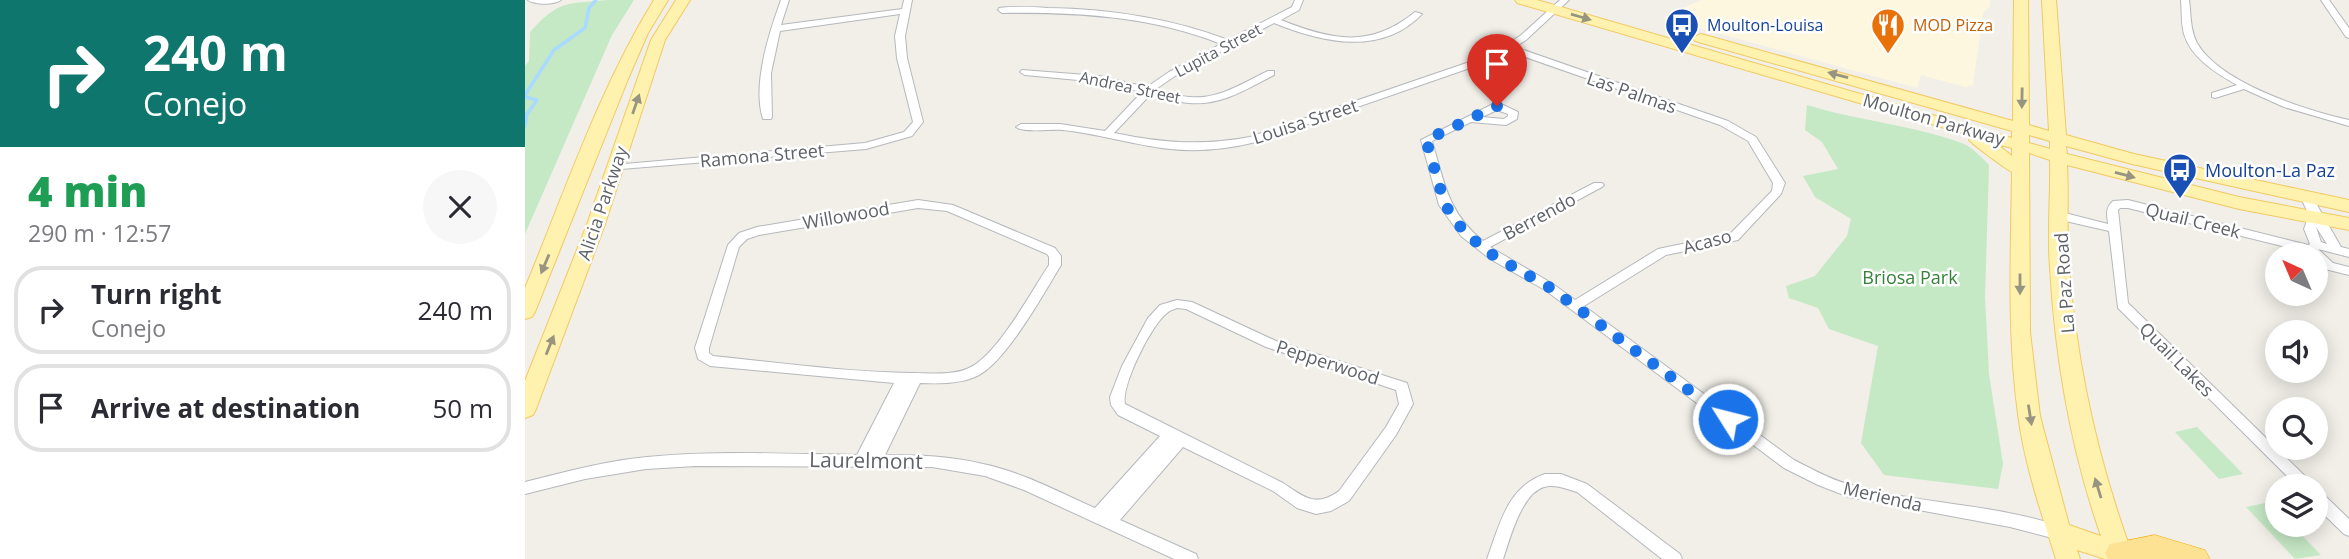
<!DOCTYPE html>
<meta charset="utf-8">
<style>
body{margin:0;font-family:"Open Sans",sans-serif;background:#f7f7f7;color:#2b2b33;height:100vh;display:flex;flex-direction:column;font-size:26px;white-space:nowrap}
*{box-sizing:border-box;margin:0}
p{font-size:23px;color:#7c7c81}
.icon{flex:none;width:38px;height:38px;fill:none;stroke:currentColor;stroke-width:2;stroke-linecap:round;stroke-linejoin:round}
.map{position:relative;flex:1;overflow:hidden}
.sheet{display:flex;flex-direction:column;background:#fff;width:525px}
.sheet>*{flex:none}
.banner{background:#0f766e;color:#fff;overflow:hidden}
.needle{width:46px;rotate:316deg}
.buttons{position:absolute;left:1740px;top:243px;display:grid;gap:14px}
.buttons a{display:grid;place-items:center;width:63px;height:63px;border-radius:50%;background:#fff;box-shadow:0 4px 18px #0003;font-size:35px}
.pin{position:absolute;display:grid;place-items:center;width:60px;height:60px;color:#fff;margin:-72px -30px;border-radius:50% 50% 50% 0;rotate:-45deg;box-shadow:0 0 7px #0007}
.pin .icon{rotate:45deg}
.me{position:absolute;width:77px;margin:-38px;rotate:306deg;stroke-linejoin:round;filter:drop-shadow(0 0 5px #0008)}
.turn{display:flex;align-items:center;gap:24px;height:147px;padding:0 28px;font-size:32px}
.turn .icon{width:91px;height:91px;stroke-width:2.5}
.turn b{display:block;font-size:49px;line-height:60px}
.round{display:grid;place-items:center;flex:none;width:74px;height:74px;border-radius:37px;background:#f7f7f7}
.summary{display:flex;align-items:center;justify-content:space-between;height:119px;padding:0 28px}
h1{font-size:42px;font-weight:800;line-height:52px;color:#1e9e55}
ul{padding:0;list-style:none}
li{display:flex;align-items:center;gap:21px;height:88px;margin:0 14px 10px;padding:0 14px;border:4px solid #e1e1e2;border-radius:28px}
li div{flex:1}
li b{display:block;font-size:26px}
li em{font-style:normal}
main{display:flex;flex:1;min-height:0}
.map>svg:first-child{display:block}
.commercial{fill:#fef7e0}
.green{fill:#c5e8c5}
.lines{fill:none;stroke-linecap:round;stroke-linejoin:round}
.stream{stroke:#aadaff;stroke-width:3.5}
.street-casing{stroke:#b5b8bc;stroke-width:2}
.primary-casing{stroke:#f2c960;stroke-width:2}
.highway-casing{stroke:#f9ab00;stroke-width:1}
.street{fill:#fff;fill-rule:evenodd}
.primary{fill:#fff2af;fill-rule:evenodd}
.highway{fill:#fde293;fill-rule:evenodd}
.oneway{fill:#979581}
.route{stroke:#1a73e8;stroke-width:12;stroke-dasharray:0 21.6}
.labels{text-anchor:middle;dominant-baseline:central;stroke-width:5;stroke-linejoin:round;paint-order:stroke}
.far-transit-label{font-size:16px;fill:#164399;stroke:#fff;text-anchor:start}
.far-food-label{font-size:16px;fill:#c56008;stroke:#fff;text-anchor:start}
.far-street-label{font-size:16px;fill:#5f6368;stroke:#fff}
.street-label{font-size:18px;fill:#5f6368;stroke:#fff}
.transit-label{font-size:18px;fill:#164399;stroke:#fff;text-anchor:start}
.park-label{font-size:18px;fill:#348238;stroke:#fff}
.near-street-label{font-size:21px;fill:#5f6368;stroke:#fff}
</style>
<main>
<section class="sheet">
<div class="banner">
<div class="turn"><svg class="icon" aria-label="right" viewBox="0 0 24 24"><path d="M7 20v-9h11M14 6l5 5-5 5"/></svg><div><b>240 m</b>Conejo</div></div>
</div>
<div class="summary"><div><h1>4 min</h1><p>290 m · 12:57</p></div><a class="round"><svg class="icon" aria-label="close" viewBox="0 0 24 24"><path d="M6 6l12 12M18 6L6 18"/></svg></a></div>
<ul>
<li><svg class="icon" aria-label="right" viewBox="0 0 24 24"><path d="M7 20v-9h11M14 6l5 5-5 5"/></svg><div><b>Turn right</b><p>Conejo</p></div><em>240 m</em></li>
<li><svg class="icon" aria-label="arrive" viewBox="0 0 24 24"><path d="M6 21V4h12l-3 4 3 4H6"/></svg><div><b>Arrive at destination</b></div><em>50 m</em></li>
</ul>
</section>
<div class="map">
<svg width="1824" height="559" viewBox="0 0 1824 559">
<rect width="100%" height="100%" fill="#f1efe8"/>
<!-- commercial -->
<path class="commercial" d="M1176 0H1465V6L1458 13 1448 85 1440 87 1396 75 1392 88 1138 18Z"/>
<!-- green -->
<path class="green" d="M82 0H109L87 35 0 234V66L4 61 5 32C34 0 41 4 82 0Z
M1282 105C1333 121 1390 125 1439 144 1448 148 1457 158 1464 165L1460 297 1464 374 1478 464 1473 489 1359 475 1336 443 1353 346 1304 329 1293 308 1264 298 1261 286 1290 276 1322 236 1326 219 1290 197 1278 176 1313 169 1297 142 1280 130Z
M1672 427 1718 474 1694 479 1650 432Z
M1745 502 1752 509V525H1767L1796 555 1770 559 1721 507Z"/>
<g class="lines">
<!-- stream -->
<path class="stream" d="M0 95 29 50 60 28 64 8 71 0
M0 97 12 100 2 114 0 126"/>
<!-- street casing -->
<g class="street-casing">
<path id="street" d="M3 0H36C29 5 10 5 3 0Z
M256 0H264L256 25 377 9 379 0H387L380 36 382 58 398 122 387 136 341 149 84 170 83 168 88 165 340 143 379 132 388 122 372 58 370 36 375 14 255 31 246 73 247 117 246 119H238C227 85 244 33 256 0Z
M770 0H778L774 10 756 20C806 40 845 49 890 12L897 14C857 56 798 43 749 23L650 76 631 89C642 92 653 96 664 97 693 100 718 83 743 71H749V75C722 89 696 106 664 103 652 102 638 97 626 94L589 133C638 143 676 146 725 137L962 56 995 36 1035 0H1044L1001 40 990 47 1203 121 1231 137 1260 183 1256 194 1213 240 1141 255 1059 306 1269 460C1287 469 1304 479 1323 484 1394 505 1471 503 1540 528L1543 533 1540 538 1535 540 1485 527 1324 497 1293 485 1259 468 1020 290 965 259 936 236 914 205 896 140 968 104H976L993 112 992 119 981 125 946 122 907 141C919 182 923 213 958 241L1069 183H1077L1079 185 1077 187 965 247 1028 284 1050 300 1133 249 1205 234 1247 191 1248 183 1223 141 1195 125 983 51 968 60 731 142C703 149 673 152 645 149 609 145 574 134 538 130 526 129 499 133 491 127L496 124H535L580 131 617 92 574 82 500 75 495 72 497 70 574 76 622 87 644 72 696 44C625 16 552 12 477 13L473 10 474 8C490 6 507 7 523 8 585 9 645 18 703 40L767 7ZM972 110 983 114V116L979 119 957 117Z
M1656 0H1664C1666 14 1665 30 1672 43 1695 83 1780 110 1824 120V126L1759 107 1719 89 1690 98 1687 97V93L1712 85C1691 73 1666 58 1659 34 1656 23 1657 11 1656 0Z
M1796 0H1804L1824 28V38L1821 37Z
M1782 194 1788 198 1816 247 1824 249V257L1793 249 1808 263 1824 267V275L1800 269 1790 260V256H1785L1781 252 1603 208H1595L1593 210 1603 303 1786 482 1788 486H1772L1593 308 1584 231 1532 219 1530 216 1536 212 1583 224C1582 213 1580 209 1588 201L1603 200 1783 245 1785 244 1779 229 1784 215 1776 198ZM1791 227 1802 244 1796 242Z
M393 200 428 205 530 248 536 256V265C519 293 482 360 454 375 437 384 414 384 395 383L360 455C394 455 426 456 458 464 497 472 534 492 570 508L635 436 593 415 586 405 585 397 597 366 623 318 635 305 652 300 667 302 751 341 882 383 888 404 871 435 824 501 806 511 791 514 772 508 748 491 658 447 595 520 671 554 673 559H649L499 490 460 476 407 467 170 466 121 469 60 479 0 494V482C40 472 80 461 122 457 191 450 262 454 332 455L369 383 185 366 173 359 170 348 203 245 214 233 232 227ZM393 208 422 211 522 254 524 257V265C506 292 474 352 446 367 430 376 405 373 387 373 321 372 255 363 188 356L184 353V348L214 247 222 239 234 235ZM652 308 661 309 741 347 871 390 874 404 861 427 814 491C790 508 779 497 758 483L600 404C596 386 626 325 642 313 645 310 648 310 652 308Z
M1020 474H1036L1062 484 1155 554 1157 559H1137L1052 492C1041 489 1030 484 1019 487 996 494 985 539 978 559H962C975 524 982 487 1020 474Z
M1790 490 1795 491 1824 519V536L1819 534 1790 506Z"/>
</g>
<!-- primary casing -->
<g class="primary-casing">
<path id="primary" d="M129 0H143L123 33 103 79 10 312 7 317 0 319V288C40 192 74 89 129 0Z
M151 0H165L140 40 79 227 11 409 8 415 0 418V381L61 227 126 40Z
M990 0H1012L1487 138V131L1170 41 1168 38 1175 34 1180 35 1488 121 1489 0H1503L1504 125 1524 131 1517 0H1531L1541 135 1609 154 1824 200V212L1607 164 1541 146 1542 154 1714 197 1824 218V230L1714 209 1542 165C1544 198 1541 233 1544 267 1552 367 1574 465 1609 559H1580L1552 550 1555 559H1531C1516 512 1499 463 1493 414 1482 333 1486 253 1487 172 1477 166 1451 147 1444 140L1447 136 992 3ZM1504 135 1525 141V149L1504 143ZM1472 144 1487 148V156ZM1504 153 1525 160C1526 195 1522 232 1525 267 1530 358 1546 450 1576 536L1544 525 1515 416 1505 332Z"/>
</g>
<!-- highway casing -->
<g class="highway-casing">
<path id="highway" d="M1630 535 1680 550 1685 559H1583L1580 553 1585 544Z"/>
</g>
<!-- street -->
<use href="#street" class="street"/>
<!-- primary -->
<use href="#primary" class="primary"/>
<!-- highway -->
<use href="#highway" class="highway"/>
</g>
<!-- one-way arrows -->
<defs><path id="oneway-solid" d="M-6-.8H1V-3.2L6.5 0L1 3.2V.8H-6Z" transform="scale(1.75)"/></defs>
<g class="oneway">
<use href="#oneway-solid" transform="translate(1056 17) rotate(16)"/>
<use href="#oneway-solid" transform="translate(1313 75) rotate(-165)"/>
<use href="#oneway-solid" transform="translate(1497 98) rotate(91)"/>
<use href="#oneway-solid" transform="translate(111 104) rotate(-71)"/>
<use href="#oneway-solid" transform="translate(1600 175) rotate(15)"/>
<use href="#oneway-solid" transform="translate(20 264) rotate(113)"/>
<use href="#oneway-solid" transform="translate(1495 284) rotate(90)"/>
<use href="#oneway-solid" transform="translate(25 345) rotate(-68)"/>
<use href="#oneway-solid" transform="translate(1505 415) rotate(81)"/>
<use href="#oneway-solid" transform="translate(1573 488) rotate(-107)"/>
</g>
<g class="lines">
<!-- route -->
<path class="route" d="M972 106 901 140 920 205 940 233 969 256 1024 287 1203 419"/>
</g>
<!-- icons -->
<defs>
<g id="bus-pin" transform="scale(1.75)"><path d="M0 17L-7.5 6A9.5 9.5 0 1 1 7.5 6Z" fill="#1a4fb4" stroke="#fff"/><path d="M-5-6H5V4H4V6H2V4H-2V6H-4V4H-5ZM-3.5-4V0h7V-4ZM-3.5 1.2v1.5H-2V1.2ZM2 1.2v1.5H3.5V1.2Z" fill="#fff"/></g>
<g id="restaurant-pin" transform="scale(1.75)"><path d="M0 17L-7.5 6A9.5 9.5 0 1 1 7.5 6Z" fill="#e8710a" stroke="#fff"/><path d="M-5-6h1v4h1v-4h1v4h1v-4h1v5L-1.5 .5V6h-2V.5L-5-1ZM5-6V6H3V1.5H1.5Q1.5-4 5-6Z" fill="#fff"/></g>
</defs>
<g fill-rule="evenodd">
<use href="#bus-pin" x="1157" y="25"/>
<use href="#restaurant-pin" x="1363" y="25"/>
<use href="#bus-pin" x="1655" y="170"/>
</g>
<g class="labels">
<!-- far-transit labels -->
<g class="far-transit-label">
<text x="1182" y="25">Moulton-Louisa</text>
</g>
<!-- far-food labels -->
<g class="far-food-label">
<text x="1388" y="25">MOD Pizza</text>
</g>
<!-- far-street labels -->
<g class="far-street-label">
<text transform="translate(693 50) rotate(-28)">Lupita Street</text>
<text transform="translate(605 87) rotate(12)">Andrea Street</text>
</g>
<!-- street labels -->
<g class="street-label">
<text transform="translate(1107 92) rotate(19)">Las Palmas</text>
<text transform="translate(1409 119) rotate(16)">Moulton Parkway</text>
<text transform="translate(780 121) rotate(-18)">Louisa Street</text>
<text transform="translate(237 155) rotate(-5)">Ramona Street</text>
<text transform="translate(77 203) rotate(-71)">Alicia Parkway</text>
<text transform="translate(321 215) rotate(-10)">Willowood</text>
<text transform="translate(1014 216) rotate(-28)">Berrendo</text>
<text transform="translate(1668 220) rotate(14)">Quail Creek</text>
<text transform="translate(1182 241) rotate(-15)">Acaso</text>
<text transform="translate(1539 283) rotate(-94)">La Paz Road</text>
<text transform="translate(1652 359) rotate(45)">Quail Lakes</text>
<text transform="translate(803 362) rotate(18)">Pepperwood</text>
<text transform="translate(1358 496) rotate(13)">Merienda</text>
</g>
<!-- transit labels -->
<g class="transit-label">
<text x="1680" y="170">Moulton-La Paz</text>
</g>
<!-- park labels -->
<g class="park-label">
<text x="1385" y="277">Briosa Park</text>
</g>
<!-- near-street labels -->
<g class="near-street-label">
<text transform="translate(341 460) rotate(1)">Laurelmont</text>
</g>
</g>
</svg>
<div class="buttons">
<a><svg class="needle" viewBox="-14 -14 28 28"><path d="M0-13l5 13h-10z" fill="#e53935"/><path d="M0 13l5-13h-10z" fill="#7c7c81"/></svg></a>
<a><svg class="icon" aria-label="sound" viewBox="0 0 24 24"><path d="M4 9h4l5-4v14l-5-4H4zM17 9q2 3 0 6"/></svg></a>
<a><svg class="icon" aria-label="search" viewBox="0 0 24 24"><circle cx="10" cy="10" r="6"/><path d="M15 15l6 6"/></svg></a>
<a><svg class="icon" aria-label="layers" viewBox="0 0 24 24"><path d="M12 4l9 5-9 5-9-5zM3 14l9 5 9-5"/></svg></a>
</div>
<div class="pin" style="left:972px;top:106px;background:#d93025"><svg class="icon" aria-label="arrive" viewBox="0 0 24 24"><path d="M6 21V4h12l-3 4 3 4H6"/></svg></div>
<svg class="me" style="left:1203px;top:419px" viewBox="-20 -20 40 40"><circle r="17" fill="#1a73e8" stroke="#fff" stroke-width="3"/><path d="M0-11L8 9 0 5-8 9z" fill="#fff"/></svg>
</div>
</main>
